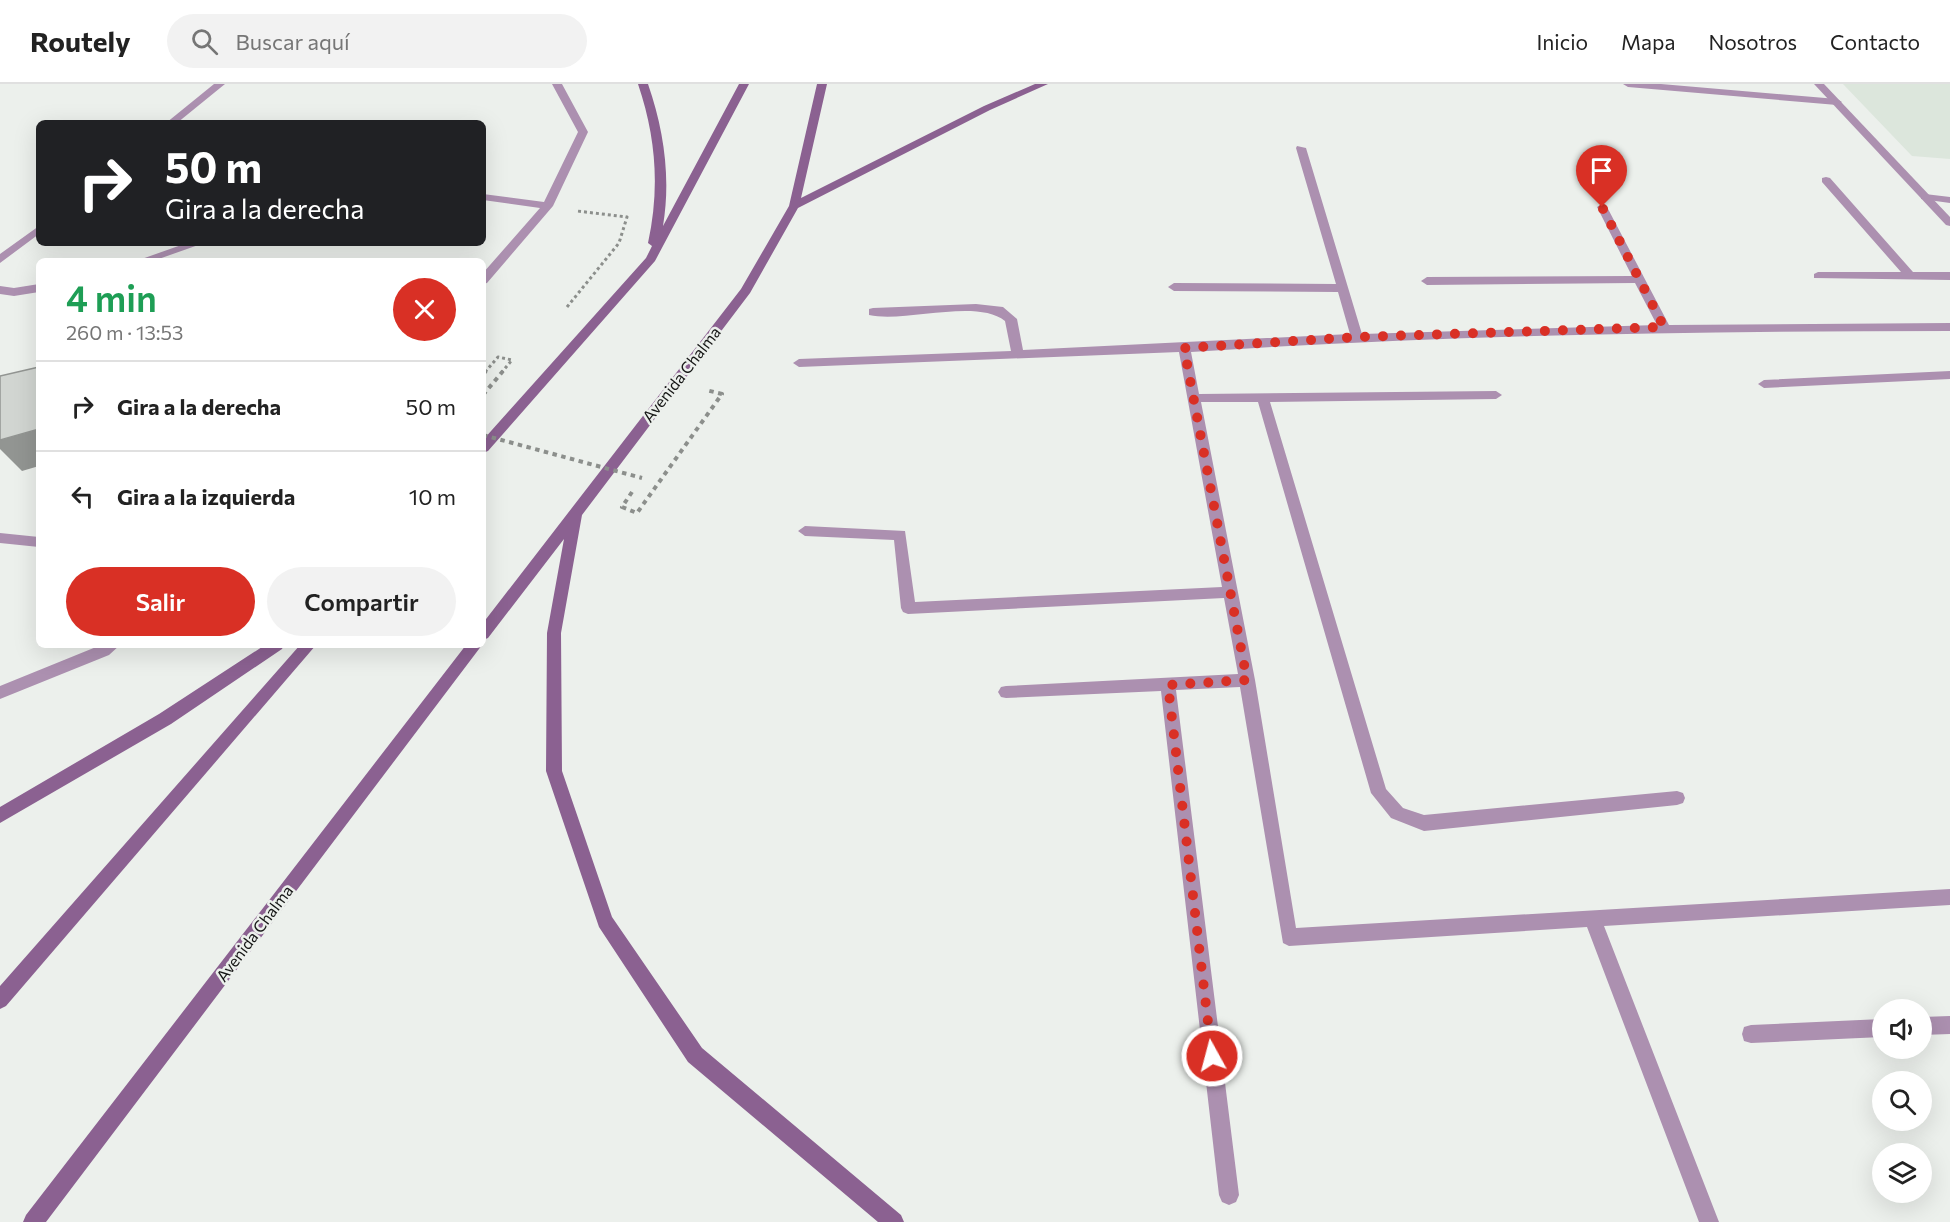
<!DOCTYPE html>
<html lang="es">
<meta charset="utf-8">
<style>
body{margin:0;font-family:Commissioner,sans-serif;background:#f2f2f2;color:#222;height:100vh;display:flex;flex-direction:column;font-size:22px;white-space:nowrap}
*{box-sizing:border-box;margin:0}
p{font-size:20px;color:#767676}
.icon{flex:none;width:33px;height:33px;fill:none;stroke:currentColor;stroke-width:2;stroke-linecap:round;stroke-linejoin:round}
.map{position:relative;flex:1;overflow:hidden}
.panel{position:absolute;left:36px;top:174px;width:450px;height:390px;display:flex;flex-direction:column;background:#fff;border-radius:9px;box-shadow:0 6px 24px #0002}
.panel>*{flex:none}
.top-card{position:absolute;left:36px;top:36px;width:450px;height:126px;border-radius:9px;box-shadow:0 6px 24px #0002;background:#202124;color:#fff;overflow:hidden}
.buttons{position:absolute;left:1872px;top:915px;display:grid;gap:12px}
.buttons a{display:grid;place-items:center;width:60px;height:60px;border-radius:50%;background:#fff;box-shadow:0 6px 24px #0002;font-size:30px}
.pin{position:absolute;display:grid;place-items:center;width:51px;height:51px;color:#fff;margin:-62px -26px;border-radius:50% 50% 50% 0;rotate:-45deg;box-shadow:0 0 6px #0007}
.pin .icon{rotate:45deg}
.me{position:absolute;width:66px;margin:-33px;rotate:353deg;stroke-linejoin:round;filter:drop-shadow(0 0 4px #0008)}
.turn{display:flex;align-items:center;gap:21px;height:126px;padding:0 30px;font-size:27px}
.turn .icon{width:78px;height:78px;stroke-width:2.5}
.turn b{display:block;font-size:42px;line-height:51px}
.round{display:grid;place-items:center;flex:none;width:63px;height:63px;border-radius:32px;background:#f2f2f2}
.overview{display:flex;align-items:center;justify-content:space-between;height:102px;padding:0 30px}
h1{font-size:36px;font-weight:600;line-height:45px;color:#1e9e55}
.button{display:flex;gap:12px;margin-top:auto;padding:12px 30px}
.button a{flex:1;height:69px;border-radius:36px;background:#d93025;color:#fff;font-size:24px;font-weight:600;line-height:69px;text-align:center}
.button a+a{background:#f2f2f2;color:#222}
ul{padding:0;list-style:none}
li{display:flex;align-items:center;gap:18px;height:90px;padding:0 30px;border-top:2px solid #e0e0e0}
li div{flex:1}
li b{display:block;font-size:22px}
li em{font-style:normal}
header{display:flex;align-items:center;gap:36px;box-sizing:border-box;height:84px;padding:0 30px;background:#fff;border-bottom:2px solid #e0e0e0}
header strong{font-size:28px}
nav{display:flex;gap:33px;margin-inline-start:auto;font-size:21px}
.search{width:420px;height:54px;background:#f2f2f2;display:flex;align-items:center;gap:15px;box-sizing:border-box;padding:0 21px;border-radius:33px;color:#767676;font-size:22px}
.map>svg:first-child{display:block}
.built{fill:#dce6dc}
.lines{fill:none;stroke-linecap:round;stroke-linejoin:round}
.path-far1{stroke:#8c8f8c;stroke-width:3;stroke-dasharray:3 3;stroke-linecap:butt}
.path{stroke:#8c8f8c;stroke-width:4;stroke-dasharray:4.5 4.5;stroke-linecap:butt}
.service{fill:#ac90b0;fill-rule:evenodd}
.minor{fill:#ac90b0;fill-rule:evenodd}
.tertiary{fill:#ac90b0;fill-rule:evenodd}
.secondary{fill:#8b6191;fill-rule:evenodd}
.path-bridge{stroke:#8c8f8c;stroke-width:4;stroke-dasharray:4.5 4.5;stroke-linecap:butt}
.shaded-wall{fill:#929592}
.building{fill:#d1d5d1;stroke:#929592;stroke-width:1.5}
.route{stroke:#d93025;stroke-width:10;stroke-dasharray:0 18}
.labels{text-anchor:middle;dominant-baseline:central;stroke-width:5;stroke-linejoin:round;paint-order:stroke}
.street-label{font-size:16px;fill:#151615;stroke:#ecf0ec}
</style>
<header>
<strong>Routely</strong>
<div class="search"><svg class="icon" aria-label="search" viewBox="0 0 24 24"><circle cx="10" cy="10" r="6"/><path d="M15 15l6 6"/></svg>Buscar aquí</div>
<nav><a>Inicio</a><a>Mapa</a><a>Nosotros</a><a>Contacto</a></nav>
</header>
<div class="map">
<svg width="1950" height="1138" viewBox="0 0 1950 1138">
<rect width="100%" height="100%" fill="#ecf0ec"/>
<!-- built -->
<path class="built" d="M1843 0H1950V75L1912 72Z"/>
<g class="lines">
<!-- path-far1 -->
<path class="path-far1" d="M567 223 619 159 627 133 577 127
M485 288 498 273 512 276 502 288"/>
<!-- path -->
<path class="path" d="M483 290 486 287
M483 311 503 287
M632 408 622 423 637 429 722 310 706 306"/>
<!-- service -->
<path class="service" d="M1925 110 1950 113V119L1921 115V111Z"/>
<!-- minor -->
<path class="minor" d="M214 0H225L177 39H166Z
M552 0H562L588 48 553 122 487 199 483 200V189L540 124 483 116V110L544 118 578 48Z
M1623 0H1661L1837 15 1842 18 1837 21 1628 3Z
M1297 62 1306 64 1362 250 1657 241 1635 199 1427 201 1421 197 1427 193 1632 192 1597 123 1602 120 1607 123 1669 241 1950 239V247C1697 247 1444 251 1191 268L1199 310 1496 307 1502 311 1496 315 1270 318 1386 705 1403 724 1424 731 1677 707 1683 709 1685 714 1683 719 1677 721 1424 747 1391 734 1371 709 1258 318H1201L1255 596 1296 844 1950 805V821L1604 842 1719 1138H1699L1587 843 1289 862 1283 859 1240 603 1176 606 1239 1111 1236 1118 1229 1121 1222 1118 1219 1111 1161 607 1006 614 1001 613 998 608 1001 603 1006 602 1238 590 1224 514 908 530 903 528 901 524 894 456 805 452 798 447 805 442 905 447 915 518 1222 503 1179 268 799 283 793 279 799 275 1011 267 1005 237C976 214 906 239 869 231V225L873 224 976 220 1003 223 1017 235 1023 266 1350 250 1338 208 1174 207 1168 203 1174 199 1336 200 1296 64Z
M1826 93 1830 94 1913 188H1950V196L1814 194V190L1818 188H1901L1822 98V94Z
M39 142V150L0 179V170Z
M187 159H204L153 177H136Z
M39 200V208L14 212 0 210V202L14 204Z
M1950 287V295L1764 304 1758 300 1764 296Z
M0 449 39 453V463L0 459Z
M101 561H120L109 571 0 615V602Z
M1950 932V950L1922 951V933Z
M1882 935V953L1751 959 1744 957 1742 950 1744 943 1751 941Z"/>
<!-- tertiary -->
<path class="tertiary" d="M1814 0H1824L1950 133V142L1946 141Z"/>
<!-- secondary -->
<path class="secondary" d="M638 0H648C664 46 671 94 663 142L739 0H749L655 177 488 367 483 369V356L646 174 652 162 648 159C660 104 656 53 638 0Z
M817 0H827L801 114 984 22 1035 0H1048L990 26 798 124 750 209 582 431 561 549 562 687 612 833 702 964 901 1131 904 1138H878L688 978 599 843 546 687 547 549 564 455 488 554 483 556V539L741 205 789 122Z
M265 561H284L282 565 171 640 0 739V723L159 630Z
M300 561H316L6 922 0 925V902Z
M466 561H482L46 1138H23L26 1131Z"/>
<!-- path-bridge -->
<path class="path-bridge" d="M483 351 642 394"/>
</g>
<!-- shaded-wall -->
<path class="shaded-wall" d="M39 345V382L22 387 0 365V356Z"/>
<!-- building -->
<path class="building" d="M39 283V345L0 356V292Z"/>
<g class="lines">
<!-- route -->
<path class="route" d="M1212 972 1168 601 1247 596 1184 264 1357 253 1664 243 1602 123"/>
</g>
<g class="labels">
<!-- street labels -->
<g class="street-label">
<text transform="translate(681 290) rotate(-52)">Avenida Chalma</text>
<text transform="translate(254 849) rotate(-53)">Avenida Chalma</text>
</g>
</g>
</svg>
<div class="buttons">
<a><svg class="icon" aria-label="sound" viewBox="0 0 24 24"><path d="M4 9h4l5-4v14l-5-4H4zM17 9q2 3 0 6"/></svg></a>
<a><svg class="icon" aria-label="search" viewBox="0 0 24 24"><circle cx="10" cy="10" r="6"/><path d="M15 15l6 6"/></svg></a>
<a><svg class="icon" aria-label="layers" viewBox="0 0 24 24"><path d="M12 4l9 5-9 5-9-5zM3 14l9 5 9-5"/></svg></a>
</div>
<div class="pin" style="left:1602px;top:123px;background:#d93025"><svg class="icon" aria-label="arrive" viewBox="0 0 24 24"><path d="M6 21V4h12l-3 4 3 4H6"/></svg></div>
<svg class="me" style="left:1212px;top:972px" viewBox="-20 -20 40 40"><circle r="17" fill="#d93025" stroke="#fff" stroke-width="3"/><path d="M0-11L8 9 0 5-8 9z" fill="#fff"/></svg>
<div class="top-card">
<div class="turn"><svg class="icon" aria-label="right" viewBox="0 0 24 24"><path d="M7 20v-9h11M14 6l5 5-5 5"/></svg><div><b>50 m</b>Gira a la derecha</div></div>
</div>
<section class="panel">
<div class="overview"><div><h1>4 min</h1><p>260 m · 13:53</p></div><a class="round" style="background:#d93025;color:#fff"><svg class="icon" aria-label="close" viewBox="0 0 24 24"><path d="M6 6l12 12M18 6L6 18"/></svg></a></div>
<ul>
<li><svg class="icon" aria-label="right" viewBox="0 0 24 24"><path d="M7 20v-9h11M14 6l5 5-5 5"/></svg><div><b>Gira a la derecha</b></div><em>50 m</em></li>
<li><svg class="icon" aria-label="left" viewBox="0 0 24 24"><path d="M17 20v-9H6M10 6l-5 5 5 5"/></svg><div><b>Gira a la izquierda</b></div><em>10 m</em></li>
</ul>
<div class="button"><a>Salir</a><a>Compartir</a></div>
</section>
</div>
